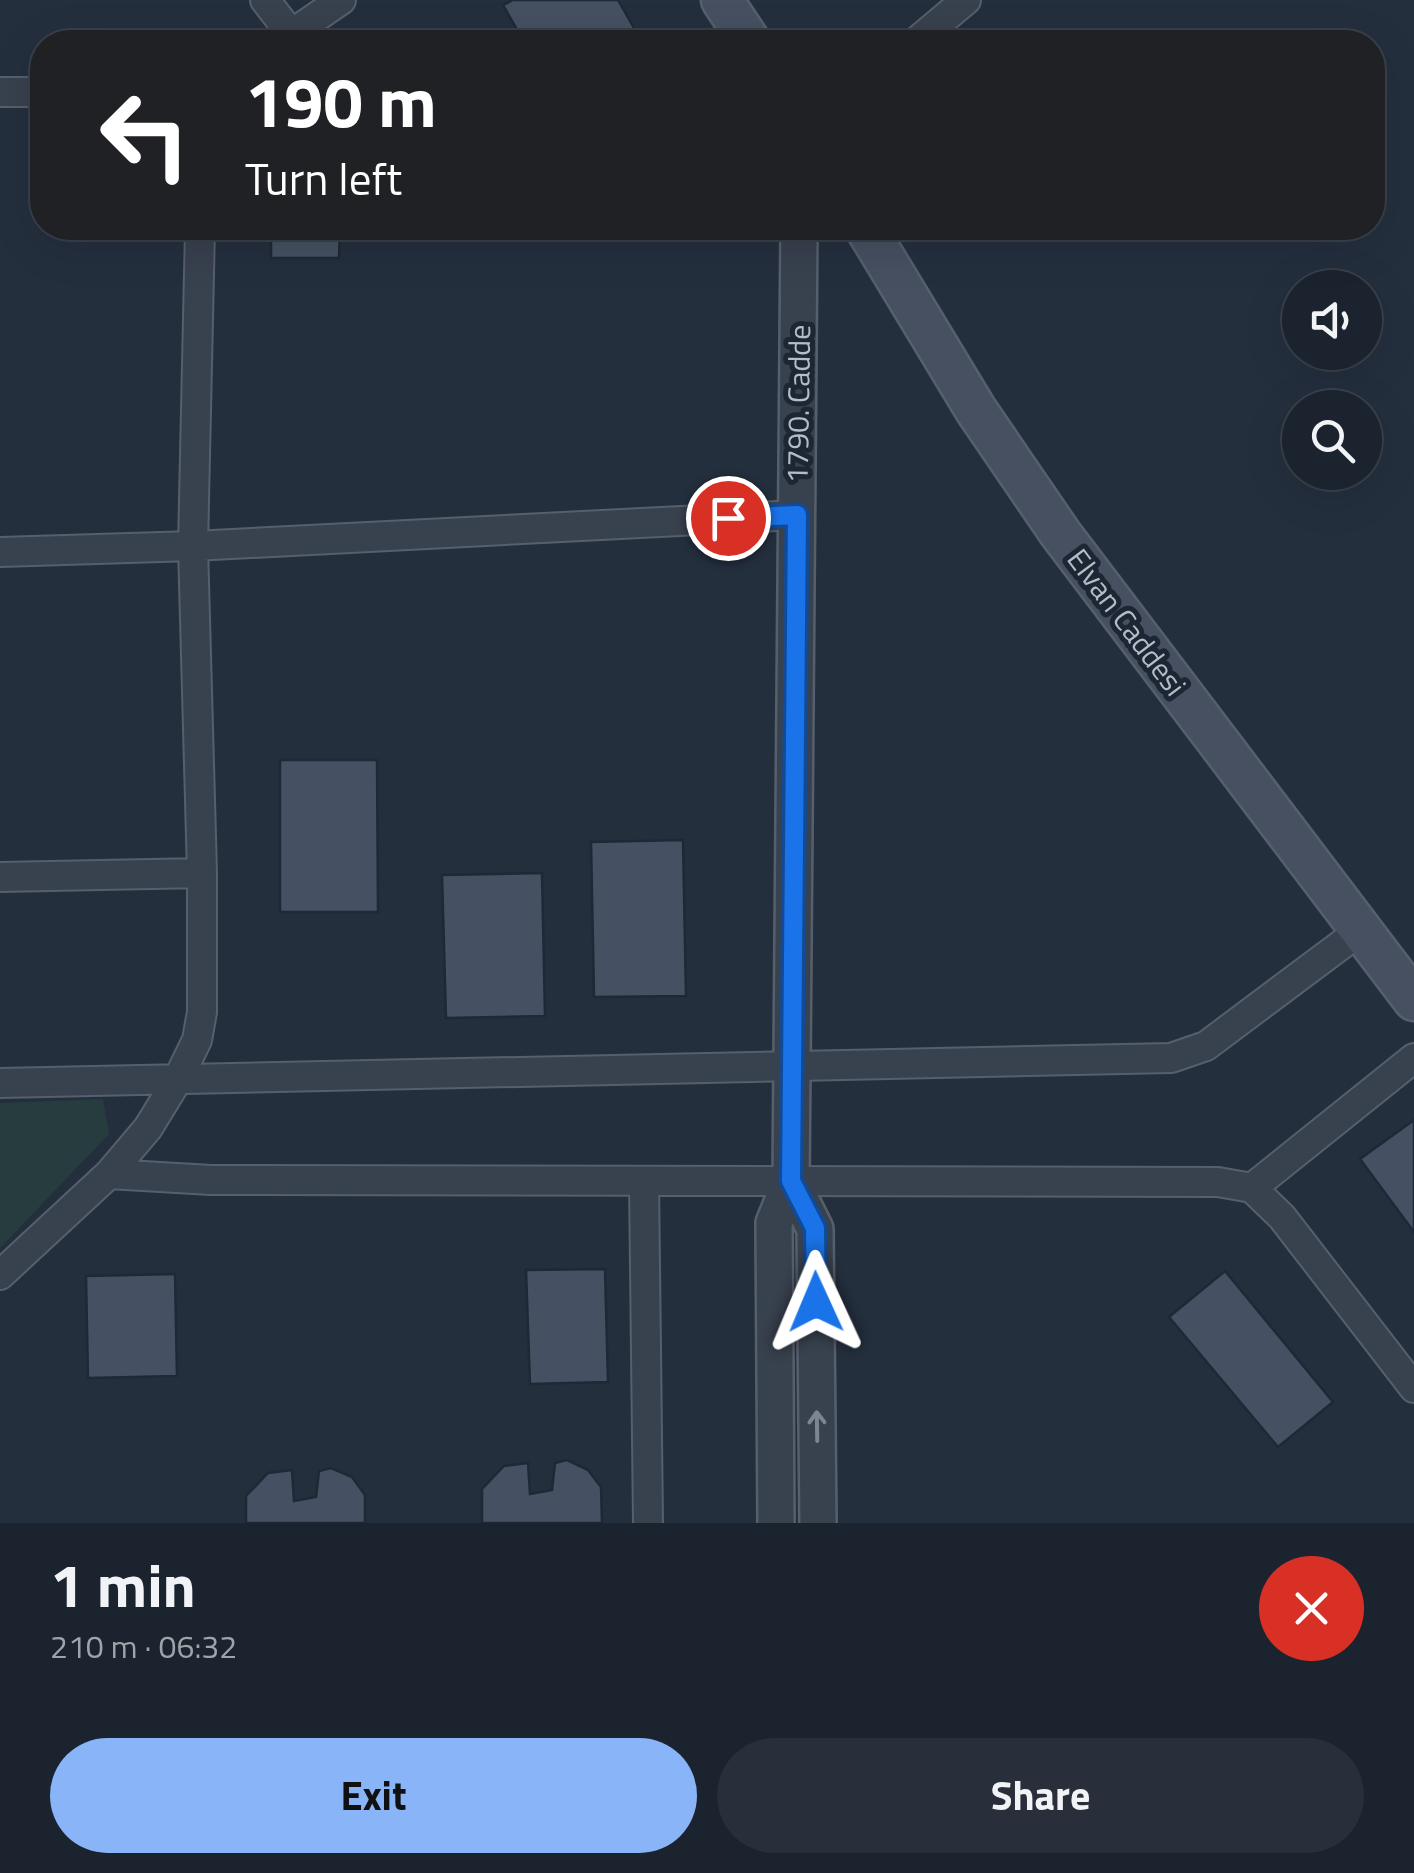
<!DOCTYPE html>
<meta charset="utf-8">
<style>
body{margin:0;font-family:"Titillium Web",sans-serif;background:#282f3a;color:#f1f3f6;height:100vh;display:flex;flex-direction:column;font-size:38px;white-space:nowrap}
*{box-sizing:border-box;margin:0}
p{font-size:32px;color:#a0a4aa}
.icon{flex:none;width:55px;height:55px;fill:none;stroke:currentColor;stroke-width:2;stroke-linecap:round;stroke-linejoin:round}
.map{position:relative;height:1523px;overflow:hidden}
.sheet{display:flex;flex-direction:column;background:#1b232e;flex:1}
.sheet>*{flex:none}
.banner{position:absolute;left:30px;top:30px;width:1355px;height:210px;border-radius:40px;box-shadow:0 10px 40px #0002,0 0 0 2px #39404a;background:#202124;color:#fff;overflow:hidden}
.fabs{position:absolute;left:1282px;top:270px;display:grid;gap:20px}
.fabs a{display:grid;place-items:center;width:100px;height:100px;border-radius:50%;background:#1b232e;box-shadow:0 10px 40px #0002,0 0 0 2px #39404a;font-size:50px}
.pin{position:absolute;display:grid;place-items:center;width:85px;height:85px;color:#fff;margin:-42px;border:5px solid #fff;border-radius:50%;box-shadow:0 2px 10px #0007}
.me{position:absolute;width:110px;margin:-55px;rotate:359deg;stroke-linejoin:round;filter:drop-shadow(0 0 8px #0008)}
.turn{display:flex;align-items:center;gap:35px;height:210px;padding:0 50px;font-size:45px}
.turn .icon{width:130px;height:130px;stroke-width:2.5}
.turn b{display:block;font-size:70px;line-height:85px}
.round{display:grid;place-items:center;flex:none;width:105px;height:105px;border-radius:52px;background:#282f3a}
.head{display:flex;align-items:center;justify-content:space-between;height:170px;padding:0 50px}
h1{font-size:60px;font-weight:700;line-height:75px}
.button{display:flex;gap:20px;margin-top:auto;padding:20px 50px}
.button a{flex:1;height:115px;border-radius:60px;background:#8ab4f8;color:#111;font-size:40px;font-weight:700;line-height:115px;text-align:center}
.button a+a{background:#282f3a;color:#f1f3f6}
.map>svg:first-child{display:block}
.green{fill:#263c3f}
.building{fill:#455162;stroke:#1f2835;stroke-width:2.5}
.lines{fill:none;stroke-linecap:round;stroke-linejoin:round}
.minor-casing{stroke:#565f6c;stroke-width:32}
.tertiary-casing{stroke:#565f6c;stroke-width:40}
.secondary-casing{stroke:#565f6c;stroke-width:45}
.minor{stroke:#38414e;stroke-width:28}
.tertiary{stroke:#38414e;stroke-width:35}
.secondary{stroke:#465061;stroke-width:40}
.oneway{stroke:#7c8592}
.route-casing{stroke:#114b97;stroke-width:25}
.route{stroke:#1a73e8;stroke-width:18}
.labels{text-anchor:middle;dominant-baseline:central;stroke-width:10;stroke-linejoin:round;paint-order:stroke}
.street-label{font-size:30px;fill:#b4bcc9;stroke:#1d2633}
</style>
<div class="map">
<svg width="1414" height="1523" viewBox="0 0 1414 1523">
<rect width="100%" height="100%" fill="#242f3e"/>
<!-- green -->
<path class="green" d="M103 1099 109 1134 0 1248V1103Z"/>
<!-- building -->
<path class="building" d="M513 0H618L642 42H524L503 5Z
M271 228H340L339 258H271Z
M280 760H377L378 912H280Z
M683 840 686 996 594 997 591 842Z
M542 873 545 1016 446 1018 442 875Z
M1414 1120V1232L1360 1159Z
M605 1269 608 1382 530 1384 526 1270Z
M1225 1271 1333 1402 1278 1447 1169 1317Z
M175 1274 177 1376 88 1378 86 1276Z
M567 1460 588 1470 601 1487 602 1523H482V1489L504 1466 528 1463 530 1494 552 1490 555 1463Z
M331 1468 352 1477 365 1495V1523H246V1496L268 1473 292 1470 294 1501 316 1497 319 1471Z"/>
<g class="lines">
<!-- minor casing -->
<g class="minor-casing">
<path id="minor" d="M265 0 292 35
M280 42 341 0
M916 42 966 0
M0 92H42
M0 552 193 546 797 515
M0 877 202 873
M0 1083 1171 1058 1206 1046 1361 930
M109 1174 211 1180 1218 1182 1252 1188 1282 1217 1414 1388
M644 1181 648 1523
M1252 1188 1414 1058
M0 1275 109 1174 148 1128 178 1079 197 1040 202 1012V873L193 546 200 228"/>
</g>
<!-- tertiary casing -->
<g class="tertiary-casing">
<path id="tertiary" d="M791 1181 815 1229 818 1523
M776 1523 774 1223 791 1181 799 228"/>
</g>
<!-- secondary casing -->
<g class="secondary-casing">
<path id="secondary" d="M722 0 750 42
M866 228 976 410 1060 533 1414 1000"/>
</g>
<!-- minor -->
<use href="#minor" class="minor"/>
<!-- tertiary -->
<use href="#tertiary" class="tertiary"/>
<!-- secondary -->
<use href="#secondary" class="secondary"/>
</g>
<!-- one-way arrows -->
<defs><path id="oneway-shaft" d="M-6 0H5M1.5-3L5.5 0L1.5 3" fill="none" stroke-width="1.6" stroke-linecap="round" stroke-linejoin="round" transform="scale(2.5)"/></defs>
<use class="oneway" href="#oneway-shaft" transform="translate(817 1426) rotate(-91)"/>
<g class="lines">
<!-- route casing -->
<g class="route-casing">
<path id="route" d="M728 518 797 515 791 1181 815 1228 816 1302"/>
</g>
<!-- route -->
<use href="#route" class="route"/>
</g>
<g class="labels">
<!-- street labels -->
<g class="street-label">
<text transform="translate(798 404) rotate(-89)">1790. Cadde</text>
<text transform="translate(1127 622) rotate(53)">Elvan Caddesi</text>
</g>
</g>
</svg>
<div class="fabs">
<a><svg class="icon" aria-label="sound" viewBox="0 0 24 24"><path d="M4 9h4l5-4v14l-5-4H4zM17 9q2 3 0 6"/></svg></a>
<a><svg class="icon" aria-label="search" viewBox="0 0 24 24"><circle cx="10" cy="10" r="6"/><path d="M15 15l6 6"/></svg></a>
</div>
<div class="pin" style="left:728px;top:518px;background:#d93025"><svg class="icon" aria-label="arrive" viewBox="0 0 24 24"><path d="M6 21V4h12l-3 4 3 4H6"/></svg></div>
<svg class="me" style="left:816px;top:1302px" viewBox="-20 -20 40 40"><path d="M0-17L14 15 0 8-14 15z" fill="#1a73e8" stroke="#fff" stroke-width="4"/></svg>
<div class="banner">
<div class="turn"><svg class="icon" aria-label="left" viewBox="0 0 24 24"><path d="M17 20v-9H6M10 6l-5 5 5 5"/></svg><div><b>190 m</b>Turn left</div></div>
</div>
</div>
<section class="sheet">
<div class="head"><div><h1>1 min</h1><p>210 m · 06:32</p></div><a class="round" style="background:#d93025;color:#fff"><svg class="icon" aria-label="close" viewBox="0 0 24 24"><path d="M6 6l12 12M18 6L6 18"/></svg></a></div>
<div class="button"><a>Exit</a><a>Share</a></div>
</section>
